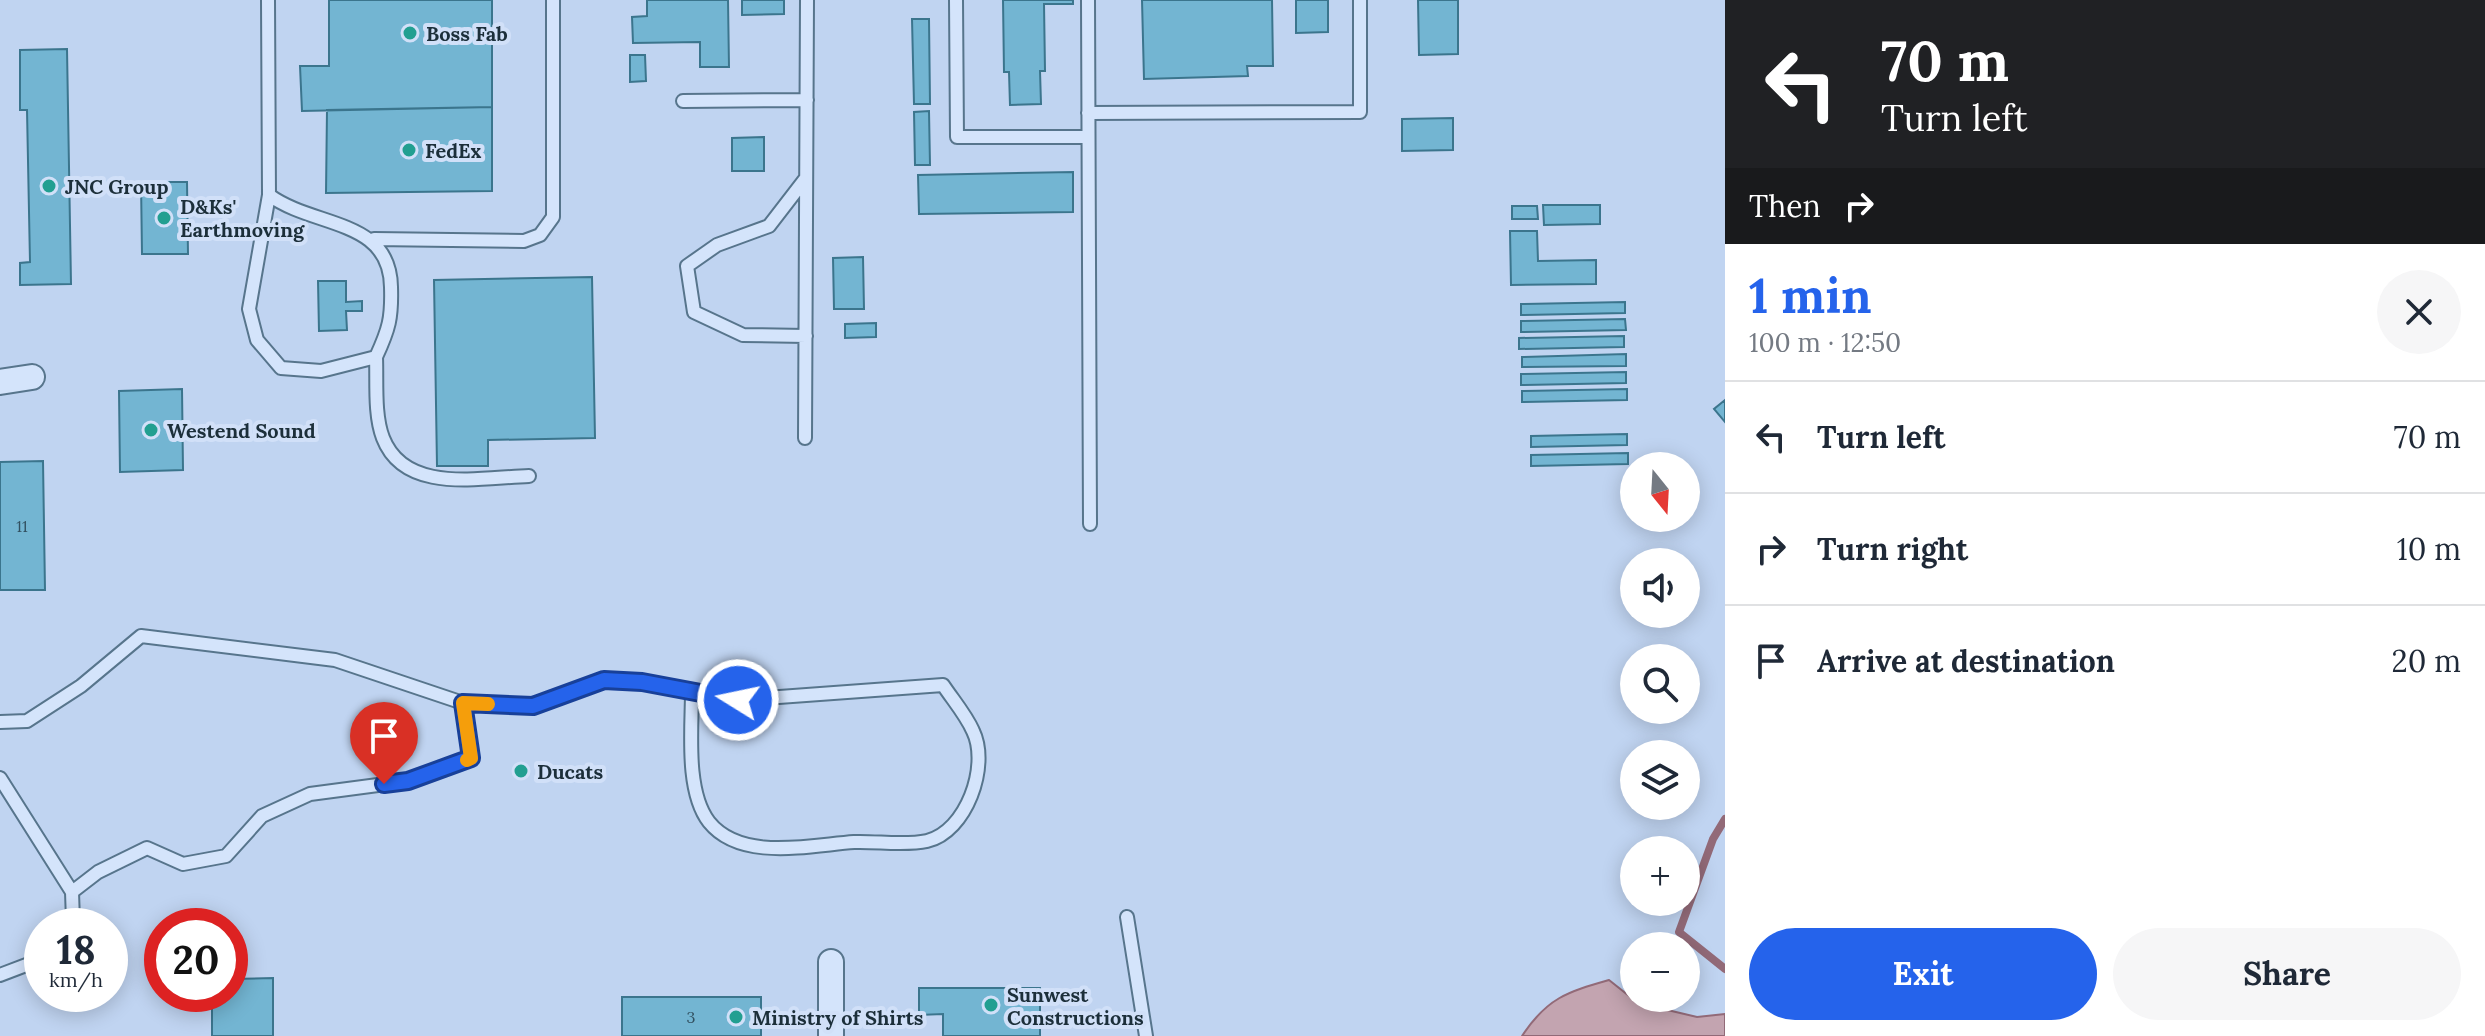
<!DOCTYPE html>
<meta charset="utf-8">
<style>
body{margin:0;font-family:Lora,serif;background:#f6f6f7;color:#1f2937;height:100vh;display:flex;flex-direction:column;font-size:30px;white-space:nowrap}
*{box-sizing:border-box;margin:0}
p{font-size:26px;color:#747a83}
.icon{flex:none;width:44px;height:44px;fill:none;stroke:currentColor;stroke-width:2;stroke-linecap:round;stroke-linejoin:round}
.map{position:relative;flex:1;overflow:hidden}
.panel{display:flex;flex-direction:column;background:#fff;width:760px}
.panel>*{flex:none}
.top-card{background:#202124;color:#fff;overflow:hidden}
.needle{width:52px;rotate:162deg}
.controls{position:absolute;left:1620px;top:452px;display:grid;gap:16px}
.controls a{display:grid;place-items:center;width:80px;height:80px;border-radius:50%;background:#fff;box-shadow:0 4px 20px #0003;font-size:40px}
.speed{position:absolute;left:24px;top:908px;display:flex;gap:16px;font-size:40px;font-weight:700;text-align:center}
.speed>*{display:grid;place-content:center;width:104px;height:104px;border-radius:50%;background:#fff;box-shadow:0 4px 20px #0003;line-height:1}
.speed small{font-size:20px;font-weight:400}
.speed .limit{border:12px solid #d22;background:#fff;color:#111}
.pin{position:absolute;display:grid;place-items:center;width:68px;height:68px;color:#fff;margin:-82px -34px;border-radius:50% 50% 50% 0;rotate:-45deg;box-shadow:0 0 8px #0007}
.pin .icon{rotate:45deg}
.me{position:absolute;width:88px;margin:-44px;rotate:280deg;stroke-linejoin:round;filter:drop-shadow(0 0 6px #0008)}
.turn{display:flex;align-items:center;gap:28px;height:168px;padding:0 24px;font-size:36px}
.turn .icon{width:104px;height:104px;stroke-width:2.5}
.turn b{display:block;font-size:56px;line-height:68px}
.then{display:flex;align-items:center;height:76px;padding:0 24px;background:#0003;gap:16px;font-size:30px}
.round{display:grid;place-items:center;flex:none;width:84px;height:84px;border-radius:42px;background:#f6f6f7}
.headline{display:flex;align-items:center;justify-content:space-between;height:136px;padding:0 24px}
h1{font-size:48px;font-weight:700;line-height:60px;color:#2563eb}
.action{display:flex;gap:16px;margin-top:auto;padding:16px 24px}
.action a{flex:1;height:92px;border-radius:48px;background:#2563eb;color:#fff;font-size:32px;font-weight:700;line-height:92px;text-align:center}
.action a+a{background:#f6f6f7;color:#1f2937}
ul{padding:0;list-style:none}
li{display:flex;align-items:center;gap:24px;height:112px;padding:0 24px;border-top:2px solid #e0e1e3}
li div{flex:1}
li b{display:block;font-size:30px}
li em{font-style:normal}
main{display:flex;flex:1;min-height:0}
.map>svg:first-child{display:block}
.water{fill:#c3a4b0;stroke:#926a78;stroke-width:2}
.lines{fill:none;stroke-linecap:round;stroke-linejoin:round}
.stream{stroke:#926a78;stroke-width:8}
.building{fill:#73b5d2;stroke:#3b758d;stroke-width:2}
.lane-casing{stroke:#57758c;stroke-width:16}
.street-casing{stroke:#57758c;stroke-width:28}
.lane{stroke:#d4e4fb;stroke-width:12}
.street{stroke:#d4e4fb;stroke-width:24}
.route-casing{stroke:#184099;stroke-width:20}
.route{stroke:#2563eb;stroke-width:14}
.slow{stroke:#f59e0b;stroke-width:14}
.poi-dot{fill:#229f91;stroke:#d1e0f8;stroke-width:3}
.labels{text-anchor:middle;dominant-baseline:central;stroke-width:8;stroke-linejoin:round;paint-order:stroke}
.number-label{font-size:16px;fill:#325060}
.poi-label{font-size:20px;font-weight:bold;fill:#1c2f3a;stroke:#d1e0f8;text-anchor:start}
</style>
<main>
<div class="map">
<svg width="1725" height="1036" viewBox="0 0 1725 1036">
<rect width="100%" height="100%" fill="#c0d4f1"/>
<!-- water -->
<path class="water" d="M1609 980 1638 1003 1697 1017 1725 1014V1036H1522C1547 998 1567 992 1609 980Z"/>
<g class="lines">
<!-- stream -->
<path class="stream" d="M1725 819 1713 839 1679 932 1725 969"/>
</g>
<!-- building -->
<path class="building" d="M329 0H492V107L302 111 300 66H329Z
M647 0H728L729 67H700V42L633 43 632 17 647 16Z
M742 0H784V14L742 15Z
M1003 0H1073V4H1044L1045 71H1040L1041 104 1010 105 1009 72H1004Z
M1142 0H1272L1273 66H1247L1248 76 1144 79Z
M1296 0H1328V32L1296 33Z
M1418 0H1458V54L1419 55Z
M912 19H929L930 104H914Z
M67 49 71 284 20 285V263L30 262 27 110H20V50Z
M630 55H645L646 81 630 82Z
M492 107V191L326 193 327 110Z
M929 111 930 165H915L914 112Z
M1453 118V150L1402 151V119Z
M764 137V171H732V138Z
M1073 172V212L919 214 918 175Z
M141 182H187L188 254H142Z
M1543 205H1600V224L1544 225Z
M1512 206H1537L1538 219H1512Z
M1510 231H1537L1538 261 1596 260V284L1511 285Z
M863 257 864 309H834L833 258Z
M592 277 595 438 488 440V466H437L434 280Z
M318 281H346V302L362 301V311H346L347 330 319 331Z
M1625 302V313L1521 315V304Z
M1625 319 1626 330 1521 332V321Z
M876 323V337L845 338V324Z
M1624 336V347L1519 349V338Z
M1626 354V366L1522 367V357Z
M1626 372V383L1521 385V374Z
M182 389 183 470 120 472 119 391Z
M1627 389V400L1522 402V391Z
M1725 400V422L1714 409Z
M1627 434V445L1531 447V436Z
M1628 453V464L1531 466V455Z
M43 461 45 590H0V462Z
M273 978V1036H212V994H230V979Z
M919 988H1040V1036H943V1014L919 1015Z
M622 997H761V1036H622Z"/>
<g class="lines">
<!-- lane casing -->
<g class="lane-casing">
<path id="lane" d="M268 0 269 195 249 309 257 340 281 368 321 371 376 357C389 329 392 318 391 287 390 218 314 228 269 195
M956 0 957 137H1088
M1088 0 1090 524
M683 101 807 100
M1088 113 1360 112V0
M374 239 524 241 540 235 553 217V0
M806 336 743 335 694 312 687 266 717 245 769 226 806 178
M376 357C377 382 374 415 383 438 405 495 482 477 529 476
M805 438 807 0
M0 722 27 721 81 686 141 636 335 660 463 703 533 706 604 680 642 682 738 700 943 685C953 700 966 715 973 731 990 766 966 832 927 841 904 846 877 841 854 842 811 845 741 862 709 822 685 791 692 728 692 691
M0 778 72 892
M1127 917 1146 1036
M69 926 73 921 72 892 98 872 147 848 183 864 226 856 262 816 310 794 408 781 471 758 463 703
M0 975 42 959"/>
</g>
<!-- street casing -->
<g class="street-casing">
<path id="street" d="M0 382 32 377
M831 962V1036"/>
</g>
<!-- lane -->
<use href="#lane" class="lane"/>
<!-- street -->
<use href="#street" class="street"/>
</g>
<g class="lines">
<!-- route casing -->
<g class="route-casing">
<path id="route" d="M384 784 408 781 471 758 463 703 533 706 604 680 642 682 738 700"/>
</g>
<!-- route -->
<use href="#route" class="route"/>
<!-- slow -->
<path class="slow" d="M467 760 471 758 463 703 488 704"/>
</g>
<!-- markers -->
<g class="poi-dot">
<circle cx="410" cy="33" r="8"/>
<circle cx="409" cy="150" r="8"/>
<circle cx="49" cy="186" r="8"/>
<circle cx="164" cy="218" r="8"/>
<circle cx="151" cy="430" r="8"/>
<circle cx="521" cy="771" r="8"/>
<circle cx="991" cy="1005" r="8"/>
<circle cx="736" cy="1017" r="8"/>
</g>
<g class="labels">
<!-- number labels -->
<g class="number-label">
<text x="22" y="526">11</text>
<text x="691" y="1017">3</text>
</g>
<!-- poi labels -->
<g class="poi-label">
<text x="426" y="33">Boss Fab</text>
<text x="425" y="150">FedEx</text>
<text x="65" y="186">JNC Group</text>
<text x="180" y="206">D&amp;Ks'<tspan x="180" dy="23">Earthmoving</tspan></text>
<text x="167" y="430">Westend Sound</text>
<text x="537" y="771">Ducats</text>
<text x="1007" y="994">Sunwest<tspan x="1007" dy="23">Constructions</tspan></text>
<text x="752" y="1017">Ministry of Shirts</text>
</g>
</g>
</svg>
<div class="controls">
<a><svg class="needle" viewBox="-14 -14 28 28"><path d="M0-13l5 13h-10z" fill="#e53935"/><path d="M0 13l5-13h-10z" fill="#747a83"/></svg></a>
<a><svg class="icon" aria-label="sound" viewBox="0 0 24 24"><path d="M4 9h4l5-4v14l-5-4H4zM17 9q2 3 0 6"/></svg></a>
<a><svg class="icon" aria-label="search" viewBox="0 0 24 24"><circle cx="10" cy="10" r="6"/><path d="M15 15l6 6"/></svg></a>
<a><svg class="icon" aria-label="layers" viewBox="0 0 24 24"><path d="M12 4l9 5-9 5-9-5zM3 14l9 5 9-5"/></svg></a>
<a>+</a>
<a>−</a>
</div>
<div class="speed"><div>18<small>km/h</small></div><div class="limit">20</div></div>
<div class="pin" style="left:384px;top:784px;background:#d93025"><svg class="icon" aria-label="arrive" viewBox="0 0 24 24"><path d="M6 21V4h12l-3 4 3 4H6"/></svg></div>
<svg class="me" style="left:738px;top:700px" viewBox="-20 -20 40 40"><circle r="17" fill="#2563eb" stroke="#fff" stroke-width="3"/><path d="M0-11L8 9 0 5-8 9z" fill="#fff"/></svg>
</div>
<section class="panel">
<div class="top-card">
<div class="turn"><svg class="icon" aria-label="left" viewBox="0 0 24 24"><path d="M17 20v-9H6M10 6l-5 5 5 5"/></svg><div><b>70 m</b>Turn left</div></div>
<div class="then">Then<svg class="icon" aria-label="right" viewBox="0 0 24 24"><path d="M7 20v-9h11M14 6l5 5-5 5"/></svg></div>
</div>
<div class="headline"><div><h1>1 min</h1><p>100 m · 12:50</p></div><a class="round"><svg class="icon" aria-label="close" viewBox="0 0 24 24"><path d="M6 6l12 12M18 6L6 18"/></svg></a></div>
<ul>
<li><svg class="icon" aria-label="left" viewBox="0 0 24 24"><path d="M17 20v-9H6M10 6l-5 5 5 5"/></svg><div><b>Turn left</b></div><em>70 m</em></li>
<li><svg class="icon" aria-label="right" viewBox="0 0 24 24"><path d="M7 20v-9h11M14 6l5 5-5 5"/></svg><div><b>Turn right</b></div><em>10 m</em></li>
<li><svg class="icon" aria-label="arrive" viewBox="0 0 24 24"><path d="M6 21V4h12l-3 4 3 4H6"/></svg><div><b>Arrive at destination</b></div><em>20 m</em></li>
</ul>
<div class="action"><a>Exit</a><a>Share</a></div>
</section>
</main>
